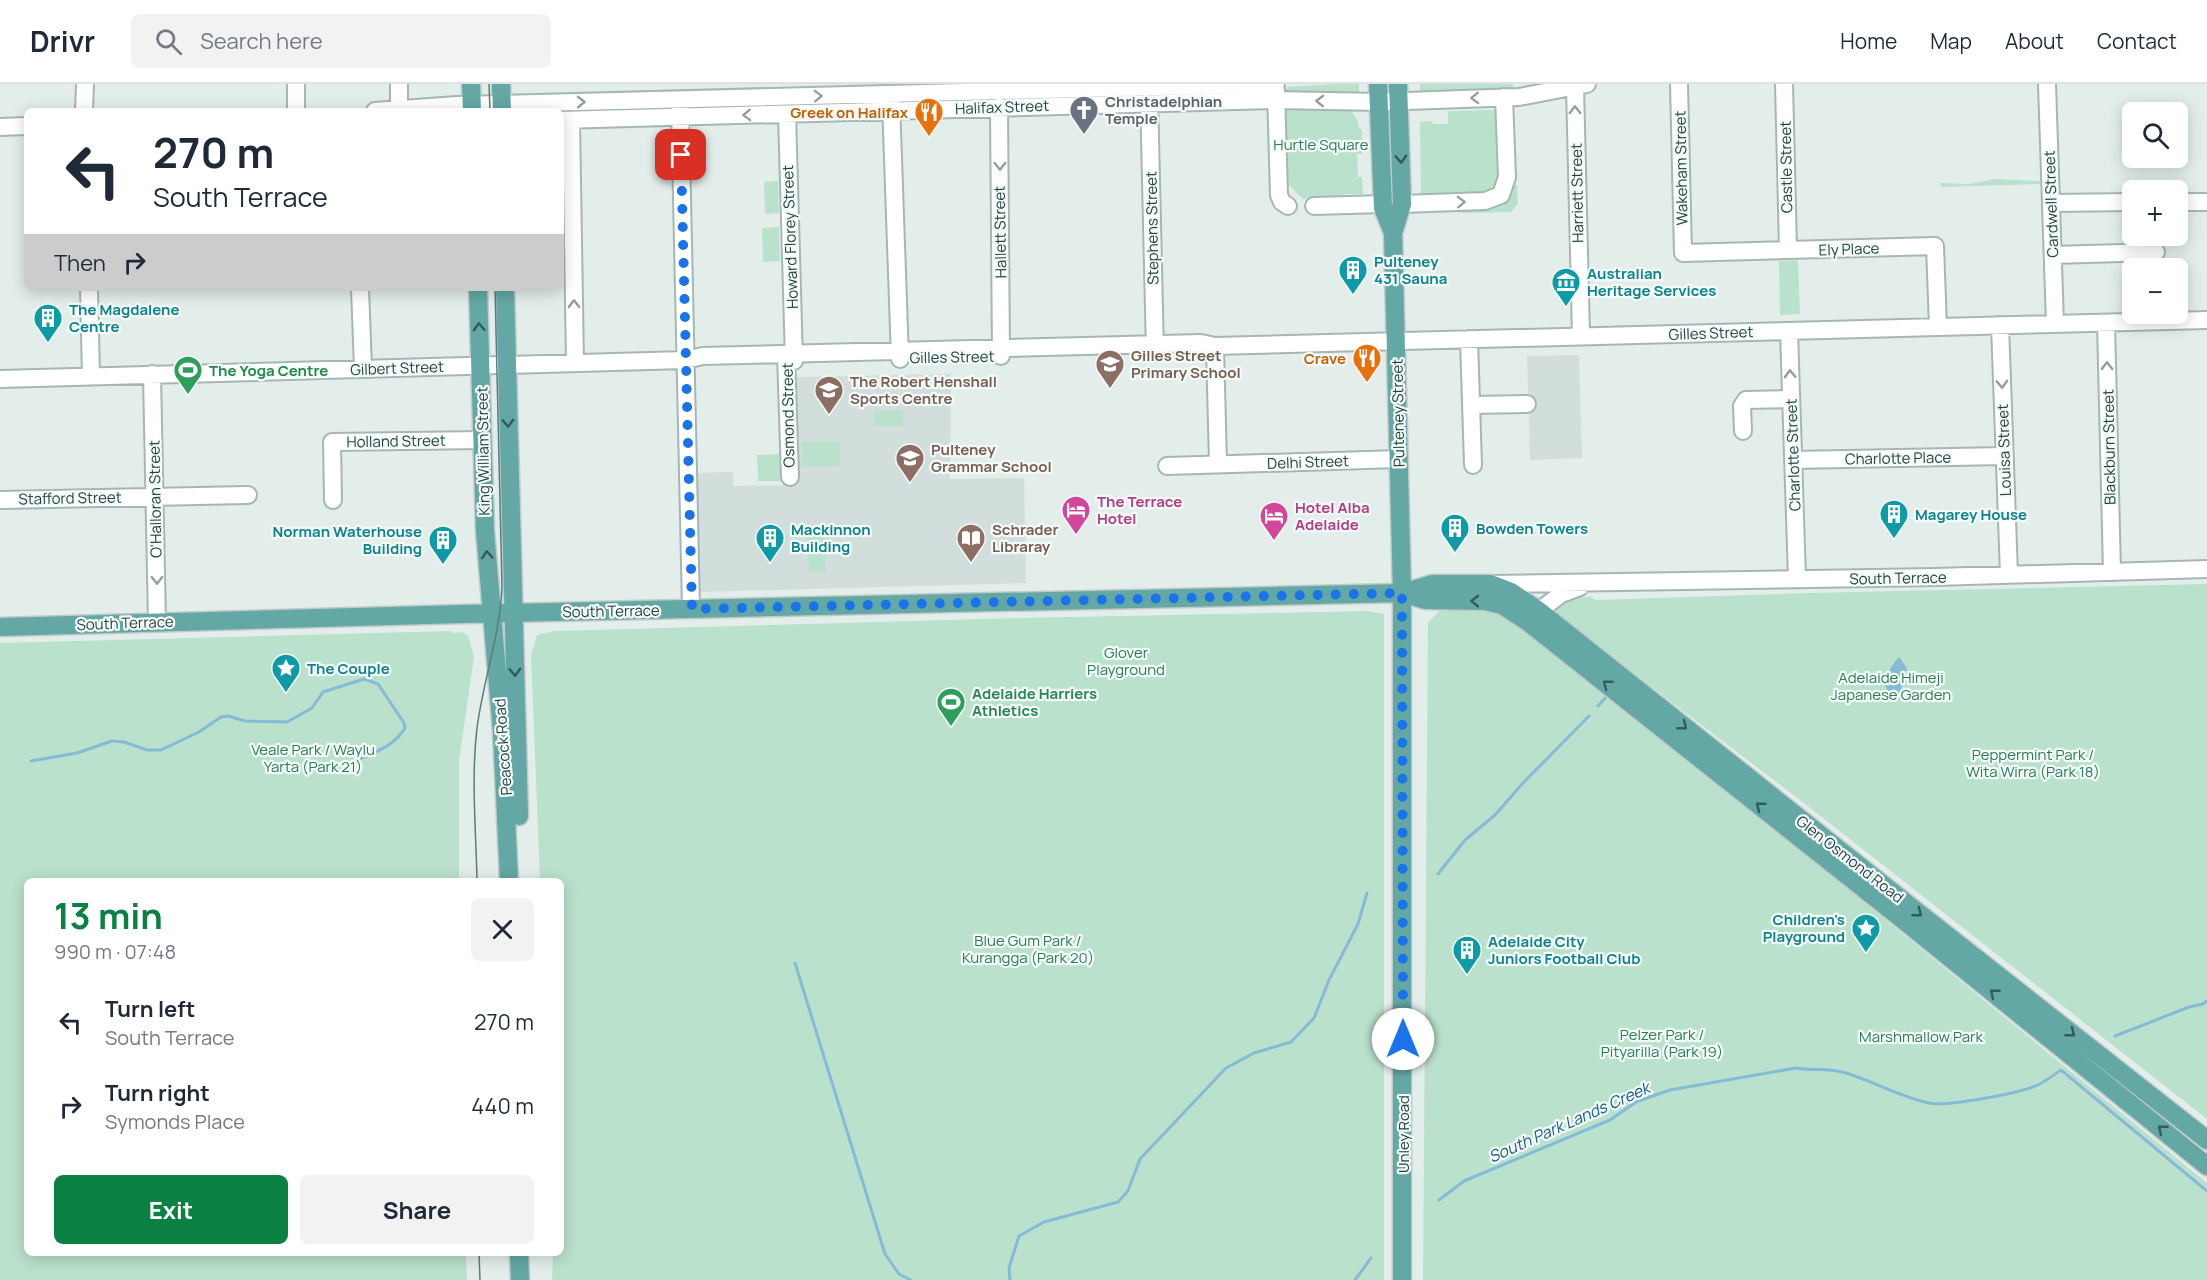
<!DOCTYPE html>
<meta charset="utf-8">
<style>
body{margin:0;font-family:Manrope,sans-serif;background:#f2f2f3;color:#1f2937;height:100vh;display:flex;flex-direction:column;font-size:22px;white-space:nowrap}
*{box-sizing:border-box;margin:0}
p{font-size:20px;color:#747a83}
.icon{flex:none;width:33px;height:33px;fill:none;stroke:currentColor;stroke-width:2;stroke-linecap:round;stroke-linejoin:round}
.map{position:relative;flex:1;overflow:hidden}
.side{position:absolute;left:24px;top:794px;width:540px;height:378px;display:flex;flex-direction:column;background:#fff;border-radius:9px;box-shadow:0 3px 15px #0003}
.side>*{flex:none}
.guide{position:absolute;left:24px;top:24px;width:540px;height:183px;border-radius:9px;box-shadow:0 3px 15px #0003;background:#fff;color:#1f2937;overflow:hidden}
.controls{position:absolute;left:2122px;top:18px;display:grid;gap:12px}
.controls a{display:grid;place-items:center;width:66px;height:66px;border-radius:9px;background:#fff;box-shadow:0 3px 15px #0003;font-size:30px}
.pin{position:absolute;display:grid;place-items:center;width:51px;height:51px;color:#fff;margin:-26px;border-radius:12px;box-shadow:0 3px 9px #0006}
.me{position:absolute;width:66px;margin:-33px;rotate:0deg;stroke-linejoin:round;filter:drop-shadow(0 0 4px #0008)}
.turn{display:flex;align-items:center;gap:21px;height:126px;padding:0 30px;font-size:27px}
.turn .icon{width:78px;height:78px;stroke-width:2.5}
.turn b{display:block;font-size:42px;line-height:51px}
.then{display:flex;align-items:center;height:57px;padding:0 30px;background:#0003;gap:12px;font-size:22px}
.round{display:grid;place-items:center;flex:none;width:63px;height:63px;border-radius:9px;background:#f2f2f3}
.head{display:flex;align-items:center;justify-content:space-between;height:102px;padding:0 30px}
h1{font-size:36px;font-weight:700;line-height:45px;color:#0b8043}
.primary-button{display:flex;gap:12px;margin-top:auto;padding:12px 30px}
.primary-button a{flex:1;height:69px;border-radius:9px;background:#0b8043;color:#fff;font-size:24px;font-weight:700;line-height:69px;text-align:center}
.primary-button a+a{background:#f2f2f3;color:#1f2937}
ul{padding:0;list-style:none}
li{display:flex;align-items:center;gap:18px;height:84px;padding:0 30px}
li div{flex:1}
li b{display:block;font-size:22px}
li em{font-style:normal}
header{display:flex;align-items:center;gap:36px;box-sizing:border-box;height:84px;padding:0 30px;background:#fff;border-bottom:2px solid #e0e1e3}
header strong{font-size:28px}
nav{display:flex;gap:33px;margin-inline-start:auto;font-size:21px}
.search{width:420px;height:54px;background:#f2f2f3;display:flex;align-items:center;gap:15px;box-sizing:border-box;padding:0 21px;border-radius:9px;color:#747a83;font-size:22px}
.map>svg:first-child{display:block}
.built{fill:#d1dedb}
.green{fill:#bae1cc}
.water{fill:#86bbd8}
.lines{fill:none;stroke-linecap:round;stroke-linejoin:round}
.stream{stroke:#86bbd8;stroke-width:3}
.minor-casing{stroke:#a5b7b4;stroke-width:20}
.major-casing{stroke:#c1cac9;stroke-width:21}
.minor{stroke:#fff;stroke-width:16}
.major{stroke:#63a8a4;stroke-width:18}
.tram{stroke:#5b7d7b;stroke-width:1.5}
.oneway{stroke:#90a09f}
.oneway2{stroke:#325c58}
.route{stroke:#1a73e8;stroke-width:10;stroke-dasharray:0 18}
.labels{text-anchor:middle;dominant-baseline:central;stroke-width:4.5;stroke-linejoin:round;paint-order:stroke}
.worship-label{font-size:15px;font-weight:bold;fill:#5b616d;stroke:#f4faf8;text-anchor:start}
.street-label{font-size:15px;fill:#21423f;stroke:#f4faf8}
.food-label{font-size:15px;font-weight:bold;fill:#c56008;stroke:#f4faf8;text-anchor:end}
.park-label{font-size:15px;fill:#277d59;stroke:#f4faf8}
.culture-label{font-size:15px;font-weight:bold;fill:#0d838f;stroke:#f4faf8;text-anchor:start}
.education-label{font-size:15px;font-weight:bold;fill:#785e54;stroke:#f4faf8;text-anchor:start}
.leisure-label{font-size:15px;font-weight:bold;fill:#27864d;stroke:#f4faf8;text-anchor:start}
.hotel-label{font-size:15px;font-weight:bold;fill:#b23c85;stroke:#f4faf8;text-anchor:start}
.water-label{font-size:16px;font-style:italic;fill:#145b84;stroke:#f4faf8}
</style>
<header>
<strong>Drivr</strong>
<div class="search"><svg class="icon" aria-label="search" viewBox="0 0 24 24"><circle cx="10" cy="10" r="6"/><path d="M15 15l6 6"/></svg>Search here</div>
<nav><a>Home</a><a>Map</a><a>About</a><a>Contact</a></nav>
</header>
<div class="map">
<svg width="2207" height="1196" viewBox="0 0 2207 1196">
<rect width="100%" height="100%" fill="#e3eeeb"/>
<!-- built -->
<path class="built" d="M1579 271 1582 374 1530 376 1527 272Z
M951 290 950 395 1024 394 1026 499 696 508 693 389 733 388V402L796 401 795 293Z"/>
<!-- green -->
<path class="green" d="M1336 0H1359V15L1285 13 1283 5 1285 3Z
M1420 0H1513V5L1420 9Z
M1284 22 1349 23 1358 37 1359 45H1362V70H1357L1358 93H1362L1363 110H1344L1341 115H1303L1285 97Z
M1500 26 1503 93 1491 112H1421L1420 38 1432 37 1433 40H1448V27Z
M1995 95 2040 97V100L1941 103V99L1969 100Z
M778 97 779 129 765 130 764 98Z
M1511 101H1517L1518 120 1511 128 1462 129V125Z
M779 143 780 177 763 178 762 144Z
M1798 176 1800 230 1780 231 1779 177Z
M903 326 904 342H874V327Z
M840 357V382L802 383 801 358Z
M781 370 782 397H758L757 371Z
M806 447H825L826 488H809Z
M2207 500V1035L1809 723 1552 527 1558 514 1591 513 1596 516 1808 509Z
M1492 526 1527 542 2207 1099V1196H1423L1428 539 1439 527Z
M1368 527 1384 530V1196H552L553 1169 561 1168V796H540L531 571 537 551 555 547 1018 534Z
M450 547 453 549 462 548 468 552 474 573 459 677V796H27V1168L466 1169 467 1196H0V559Z"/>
<!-- water -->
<path class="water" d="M1899 573 1907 584 1900 608 1902 614 1893 619 1885 601 1891 583Z"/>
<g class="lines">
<!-- stream -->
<path class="stream" d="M1598 622 1606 613
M31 677 77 669 112 657 124 658 147 666H161L199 648 221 633 228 632 245 637 287 638 312 624 323 608 364 595 378 600 404 639 405 644C395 661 378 667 360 675
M1438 790 1465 756 1495 731 1523 699 1589 632
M795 879 885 1170 899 1190 911 1196
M2115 952 2189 923 2203 920 2207 917
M1439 1116 1464 1097 1610 1036 1636 1018 1670 1006 1796 984C1812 987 1827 984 1842 988 1872 996 1899 1013 1929 1019 1947 1023 2020 1009 2038 1001 2046 997 2054 991 2061 986L2207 1107
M1010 1196 1009 1184 1019 1152 1044 1138 1118 1118 1128 1107 1140 1075 1226 984 1254 969 1291 958 1314 934 1329 896 1358 840 1367 809
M1355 1196 1371 1174"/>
<!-- minor casing -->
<g class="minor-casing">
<path id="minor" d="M296 0V27
M399 0V25
M1679 0 1683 169 1935 162 1938 243
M1784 0 1788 166
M2047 0 2055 240
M1575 2 1581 252
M1276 7 1279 111 1282 118 1288 122
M1149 10 1155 269
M891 17 900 275
M680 22 691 525
M999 23 1001 272
M84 27 85 0
M375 27 457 21 1276 0
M787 30 794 277
M561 36 1276 16 1379 18 1519 13 1587 0
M571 36 575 279
M0 43 27 42
M2178 118H2207
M2051 119 2133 118
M1402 120 1485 117 1501 111 1507 93 1504 13
M1314 122 1383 120
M2053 171 2156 168
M89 204 91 292
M360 204 363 285
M2106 239 2112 488
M2000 241 2009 491
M1789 247 1797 495
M1469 255 1473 381
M1215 262 1218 380
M786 270 790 393
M152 290 157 539
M0 295 685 276 703 272 1201 259 1215 262 2207 236
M1472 321 1527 320
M1743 347 1742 322 1746 316 1791 315
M1793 376 2004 372
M1167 382 1399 375
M0 416 248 411
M333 416 332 358 482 356
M1494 500 1935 493 2207 485
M1539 527 1561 510 1580 503"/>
</g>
<!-- major casing -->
<g class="major-casing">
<path id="major" d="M471 0 472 27
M501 0 502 27
M1378 0 1383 124 1393 149 1402 509V1196
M1393 149 1402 120 1398 0
M478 204 485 447 502 648 509 796
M505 204 519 732
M1402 509 1425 516 1485 517 1502 521 1528 538 1902 835 2207 1082
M0 543 463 530 1402 509 1432 500H1490L1511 508 1539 527 1911 823 2207 1056
M519 1168 520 1196"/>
</g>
<!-- minor -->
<use href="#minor" class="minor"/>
<!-- major -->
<use href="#major" class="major"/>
<!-- tram -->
<path class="tram" d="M489 0 490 27
M477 796C476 746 471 694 477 644 483 597 500 551 502 504L495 204
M479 1168 480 1196"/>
</g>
<!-- one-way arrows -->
<defs><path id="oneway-chevron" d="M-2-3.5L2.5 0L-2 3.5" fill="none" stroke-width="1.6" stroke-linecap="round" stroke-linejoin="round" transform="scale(1.5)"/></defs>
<g class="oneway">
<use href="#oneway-chevron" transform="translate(818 12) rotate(-2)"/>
<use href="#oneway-chevron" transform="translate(1475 14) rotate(178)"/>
<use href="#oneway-chevron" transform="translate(1320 17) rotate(-179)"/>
<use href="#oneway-chevron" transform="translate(581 18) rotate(-1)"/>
<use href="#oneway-chevron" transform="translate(1575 26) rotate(-91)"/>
<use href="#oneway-chevron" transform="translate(747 31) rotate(178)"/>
<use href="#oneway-chevron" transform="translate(1000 82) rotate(89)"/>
<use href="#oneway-chevron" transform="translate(1461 118) rotate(-2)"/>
<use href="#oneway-chevron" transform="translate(574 220) rotate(-91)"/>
<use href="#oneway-chevron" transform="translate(2107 282) rotate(-91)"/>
<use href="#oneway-chevron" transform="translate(1790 290) rotate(-92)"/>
<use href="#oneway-chevron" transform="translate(2002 300) rotate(88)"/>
<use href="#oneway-chevron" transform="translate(157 496) rotate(89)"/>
</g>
<g class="oneway2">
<use href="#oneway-chevron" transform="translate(1401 75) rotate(88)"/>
<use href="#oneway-chevron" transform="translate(479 243) rotate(-92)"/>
<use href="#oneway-chevron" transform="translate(508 339) rotate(88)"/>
<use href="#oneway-chevron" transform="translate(487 471) rotate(-94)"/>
<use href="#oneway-chevron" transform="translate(1475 517) rotate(-179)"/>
<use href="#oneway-chevron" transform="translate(515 588) rotate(88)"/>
<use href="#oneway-chevron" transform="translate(1607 600) rotate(-142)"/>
<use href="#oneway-chevron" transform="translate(1683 642) rotate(39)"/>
<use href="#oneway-chevron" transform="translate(1760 722) rotate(-142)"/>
<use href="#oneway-chevron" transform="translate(1918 829) rotate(38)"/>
<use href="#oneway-chevron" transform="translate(1994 909) rotate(-141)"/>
<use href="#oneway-chevron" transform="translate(2071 949) rotate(38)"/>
<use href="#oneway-chevron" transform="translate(2162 1045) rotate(-141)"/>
</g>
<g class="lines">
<!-- route -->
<path class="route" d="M681 71 692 525 1402 509 1403 955"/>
</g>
<!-- icons -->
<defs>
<g id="church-pin" transform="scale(1.5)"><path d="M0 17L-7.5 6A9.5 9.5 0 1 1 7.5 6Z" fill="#6b7280" stroke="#f4faf8"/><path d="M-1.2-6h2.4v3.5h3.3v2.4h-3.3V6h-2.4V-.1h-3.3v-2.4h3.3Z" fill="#fff"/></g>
<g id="restaurant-pin" transform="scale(1.5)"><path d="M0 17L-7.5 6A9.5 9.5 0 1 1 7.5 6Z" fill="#e8710a" stroke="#f4faf8"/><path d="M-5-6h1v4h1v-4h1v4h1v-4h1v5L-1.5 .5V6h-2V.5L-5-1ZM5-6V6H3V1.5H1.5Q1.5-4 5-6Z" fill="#fff"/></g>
<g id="building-pin" transform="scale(1.5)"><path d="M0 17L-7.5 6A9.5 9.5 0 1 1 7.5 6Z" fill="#0f9aa8" stroke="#f4faf8"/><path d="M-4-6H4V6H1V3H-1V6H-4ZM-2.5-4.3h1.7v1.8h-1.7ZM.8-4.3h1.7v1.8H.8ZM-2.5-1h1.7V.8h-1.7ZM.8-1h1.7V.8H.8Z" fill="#fff"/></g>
<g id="museum-pin" transform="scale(1.5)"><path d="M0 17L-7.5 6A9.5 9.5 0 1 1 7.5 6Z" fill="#0f9aa8" stroke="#f4faf8"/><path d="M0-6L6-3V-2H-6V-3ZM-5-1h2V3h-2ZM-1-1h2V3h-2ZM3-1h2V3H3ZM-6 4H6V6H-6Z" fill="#fff"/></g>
<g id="school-pin" transform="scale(1.5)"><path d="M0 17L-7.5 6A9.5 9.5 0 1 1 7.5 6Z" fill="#8d6e63" stroke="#f4faf8"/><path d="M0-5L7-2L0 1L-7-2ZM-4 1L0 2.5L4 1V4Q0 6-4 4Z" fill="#fff"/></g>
<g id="stadium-pin" transform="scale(1.5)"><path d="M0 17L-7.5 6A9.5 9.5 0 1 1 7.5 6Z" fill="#2e9e5b" stroke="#f4faf8"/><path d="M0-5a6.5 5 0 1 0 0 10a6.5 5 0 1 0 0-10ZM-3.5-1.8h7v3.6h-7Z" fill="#fff"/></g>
<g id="hotel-pin" transform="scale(1.5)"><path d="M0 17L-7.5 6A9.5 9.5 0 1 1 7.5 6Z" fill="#d1479c" stroke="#f4faf8"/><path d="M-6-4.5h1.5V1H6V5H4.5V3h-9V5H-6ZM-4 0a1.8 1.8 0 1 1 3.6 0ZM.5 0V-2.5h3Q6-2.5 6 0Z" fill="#fff"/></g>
<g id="library-pin" transform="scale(1.5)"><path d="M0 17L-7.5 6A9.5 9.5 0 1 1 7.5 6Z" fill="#8d6e63" stroke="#f4faf8"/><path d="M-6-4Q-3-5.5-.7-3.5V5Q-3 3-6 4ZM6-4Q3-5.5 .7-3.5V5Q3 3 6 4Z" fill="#fff"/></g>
<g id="sight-pin" transform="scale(1.5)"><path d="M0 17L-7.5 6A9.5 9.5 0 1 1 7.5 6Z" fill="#0f9aa8" stroke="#f4faf8"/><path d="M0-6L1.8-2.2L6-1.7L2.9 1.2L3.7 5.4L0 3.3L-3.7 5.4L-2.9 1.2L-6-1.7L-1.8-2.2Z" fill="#fff"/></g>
</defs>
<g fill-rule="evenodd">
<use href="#church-pin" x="1084" y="26"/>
<use href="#restaurant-pin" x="929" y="28"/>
<use href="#building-pin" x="1353" y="186"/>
<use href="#museum-pin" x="1566" y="198"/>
<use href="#building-pin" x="48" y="234"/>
<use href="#restaurant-pin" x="1367" y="274"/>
<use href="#school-pin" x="1110" y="280"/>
<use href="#stadium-pin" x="188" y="286"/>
<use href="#school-pin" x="829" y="306"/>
<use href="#school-pin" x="910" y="374"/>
<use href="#hotel-pin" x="1076" y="426"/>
<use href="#building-pin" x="1894" y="430"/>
<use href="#hotel-pin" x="1274" y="432"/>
<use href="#building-pin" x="1455" y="444"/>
<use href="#building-pin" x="770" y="454"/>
<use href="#library-pin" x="971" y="454"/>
<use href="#building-pin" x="443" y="456"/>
<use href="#sight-pin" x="286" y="584"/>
<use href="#stadium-pin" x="951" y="618"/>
<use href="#sight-pin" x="1866" y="844"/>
<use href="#building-pin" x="1467" y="866"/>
</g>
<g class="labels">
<!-- worship labels -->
<g class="worship-label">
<text x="1105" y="17">Christadelphian<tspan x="1105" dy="17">Temple</tspan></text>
</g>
<!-- street labels -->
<g class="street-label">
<text transform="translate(1002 23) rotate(-2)">Halifax Street</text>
<text transform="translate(1786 83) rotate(-91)">Castle Street</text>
<text transform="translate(1681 84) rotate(-91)">Wakeham Street</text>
<text transform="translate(1577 109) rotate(-91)">Harriett Street</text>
<text transform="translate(2051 120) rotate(-92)">Cardwell Street</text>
<text transform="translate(1152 144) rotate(-91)">Stephens Street</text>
<text transform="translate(1000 148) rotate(-91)">Hallett Street</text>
<text transform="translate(790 153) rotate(-92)">Howard Florey Street</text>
<text transform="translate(1849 165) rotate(-2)">Ely Place</text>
<text transform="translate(1711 249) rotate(-2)">Gilles Street</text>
<text transform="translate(952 273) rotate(-1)">Gilles Street</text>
<text transform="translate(397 284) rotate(-2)">Gilbert Street</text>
<text transform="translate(1398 329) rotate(-91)">Pulteney Street</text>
<text transform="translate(788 331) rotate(-91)">Osmond Street</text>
<text transform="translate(396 357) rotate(-1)">Holland Street</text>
<text transform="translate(2109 363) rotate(-91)">Blackburn Street</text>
<text transform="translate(2004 366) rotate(-92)">Louisa Street</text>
<text transform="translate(483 367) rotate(-91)">King William Street</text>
<text transform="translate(1793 371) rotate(-92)">Charlotte Street</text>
<text transform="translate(1898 374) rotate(-1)">Charlotte Place</text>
<text transform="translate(1308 378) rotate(-2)">Delhi Street</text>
<text transform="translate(70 414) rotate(-1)">Stafford Street</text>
<text transform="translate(155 415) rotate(-91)">O'Halloran Street</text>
<text transform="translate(1898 494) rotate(-1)">South Terrace</text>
<text transform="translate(611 527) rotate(-1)">South Terrace</text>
<text transform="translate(125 539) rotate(-2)">South Terrace</text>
<text transform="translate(503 663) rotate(-94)">Peacock Road</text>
<text transform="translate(1850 775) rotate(38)">Glen Osmond Road</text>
<text transform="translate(1403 1050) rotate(-90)">Unley Road</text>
</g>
<!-- food labels -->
<g class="food-label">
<text x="908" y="28">Greek on Halifax</text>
<text x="1346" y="274">Crave</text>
</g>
<!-- park labels -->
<g class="park-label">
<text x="1321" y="60">Hurtle Square</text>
<text x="1126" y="568">Glover<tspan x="1126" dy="17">Playground</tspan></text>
<text x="1891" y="593">Adelaide Himeji<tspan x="1891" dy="17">Japanese Garden</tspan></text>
<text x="313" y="665">Veale Park / Waylu<tspan x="313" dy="17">Yarta (Park 21)</tspan></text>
<text x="2033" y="670">Peppermint Park /<tspan x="2033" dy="17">Wita Wirra (Park 18)</tspan></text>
<text x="1028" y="856">Blue Gum Park /<tspan x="1028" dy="17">Kurangga (Park 20)</tspan></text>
<text x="1662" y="950">Pelzer Park /<tspan x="1662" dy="17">Pityarilla (Park 19)</tspan></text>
<text x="1921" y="952">Marshmallow Park</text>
</g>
<!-- culture labels -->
<g class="culture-label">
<text x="1374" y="177">Pulteney<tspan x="1374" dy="17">431 Sauna</tspan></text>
<text x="1587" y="189">Australian<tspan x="1587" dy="17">Heritage Services</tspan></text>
<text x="69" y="225">The Magdalene<tspan x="69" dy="17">Centre</tspan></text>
<text x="1915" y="430">Magarey House</text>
<text x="1476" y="444">Bowden Towers</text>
<text x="791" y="445">Mackinnon<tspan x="791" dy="17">Building</tspan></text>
<text x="422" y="447" text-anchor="end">Norman Waterhouse<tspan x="422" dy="17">Building</tspan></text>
<text x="307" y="584">The Couple</text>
<text x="1845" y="835" text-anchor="end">Children's<tspan x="1845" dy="17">Playground</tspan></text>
<text x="1488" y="857">Adelaide City<tspan x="1488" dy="17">Juniors Football Club</tspan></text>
</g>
<!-- education labels -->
<g class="education-label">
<text x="1131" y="271">Gilles Street<tspan x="1131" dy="17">Primary School</tspan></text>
<text x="850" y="297">The Robert Henshall<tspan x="850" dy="17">Sports Centre</tspan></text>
<text x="931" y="365">Pulteney<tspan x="931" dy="17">Grammar School</tspan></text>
<text x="992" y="445">Schrader<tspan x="992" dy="17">Libraray</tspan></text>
</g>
<!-- leisure labels -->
<g class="leisure-label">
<text x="209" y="286">The Yoga Centre</text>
<text x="972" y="609">Adelaide Harriers<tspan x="972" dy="17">Athletics</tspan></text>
</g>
<!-- hotel labels -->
<g class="hotel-label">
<text x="1097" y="417">The Terrace<tspan x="1097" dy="17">Hotel</tspan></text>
<text x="1295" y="423">Hotel Alba<tspan x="1295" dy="17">Adelaide</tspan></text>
</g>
<!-- water labels -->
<g class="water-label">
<text transform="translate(1569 1038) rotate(-24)">South Park Lands Creek</text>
</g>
</g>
</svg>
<div class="controls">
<a><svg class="icon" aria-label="search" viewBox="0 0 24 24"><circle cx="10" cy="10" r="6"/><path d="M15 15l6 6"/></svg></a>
<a>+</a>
<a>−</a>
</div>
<div class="pin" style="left:681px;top:71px;background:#d93025"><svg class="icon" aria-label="arrive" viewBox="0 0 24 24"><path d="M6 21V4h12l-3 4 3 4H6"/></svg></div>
<svg class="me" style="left:1403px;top:955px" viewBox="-20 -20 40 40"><circle r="19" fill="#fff"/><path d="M0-13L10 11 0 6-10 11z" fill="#1a73e8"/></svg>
<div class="guide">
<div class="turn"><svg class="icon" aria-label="left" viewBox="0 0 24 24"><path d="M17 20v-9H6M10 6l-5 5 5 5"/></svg><div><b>270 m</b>South Terrace</div></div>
<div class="then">Then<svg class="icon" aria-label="right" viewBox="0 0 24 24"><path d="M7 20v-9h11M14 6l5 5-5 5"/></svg></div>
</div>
<section class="side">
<div class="head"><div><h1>13 min</h1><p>990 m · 07:48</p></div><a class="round"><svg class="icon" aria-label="close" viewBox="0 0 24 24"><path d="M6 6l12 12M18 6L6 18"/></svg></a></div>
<ul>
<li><svg class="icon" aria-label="left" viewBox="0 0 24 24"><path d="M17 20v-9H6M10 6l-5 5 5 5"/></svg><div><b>Turn left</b><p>South Terrace</p></div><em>270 m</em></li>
<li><svg class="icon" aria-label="right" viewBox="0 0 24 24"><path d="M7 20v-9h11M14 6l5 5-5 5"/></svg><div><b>Turn right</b><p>Symonds Place</p></div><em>440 m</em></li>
</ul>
<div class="primary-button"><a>Exit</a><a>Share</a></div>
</section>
</div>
